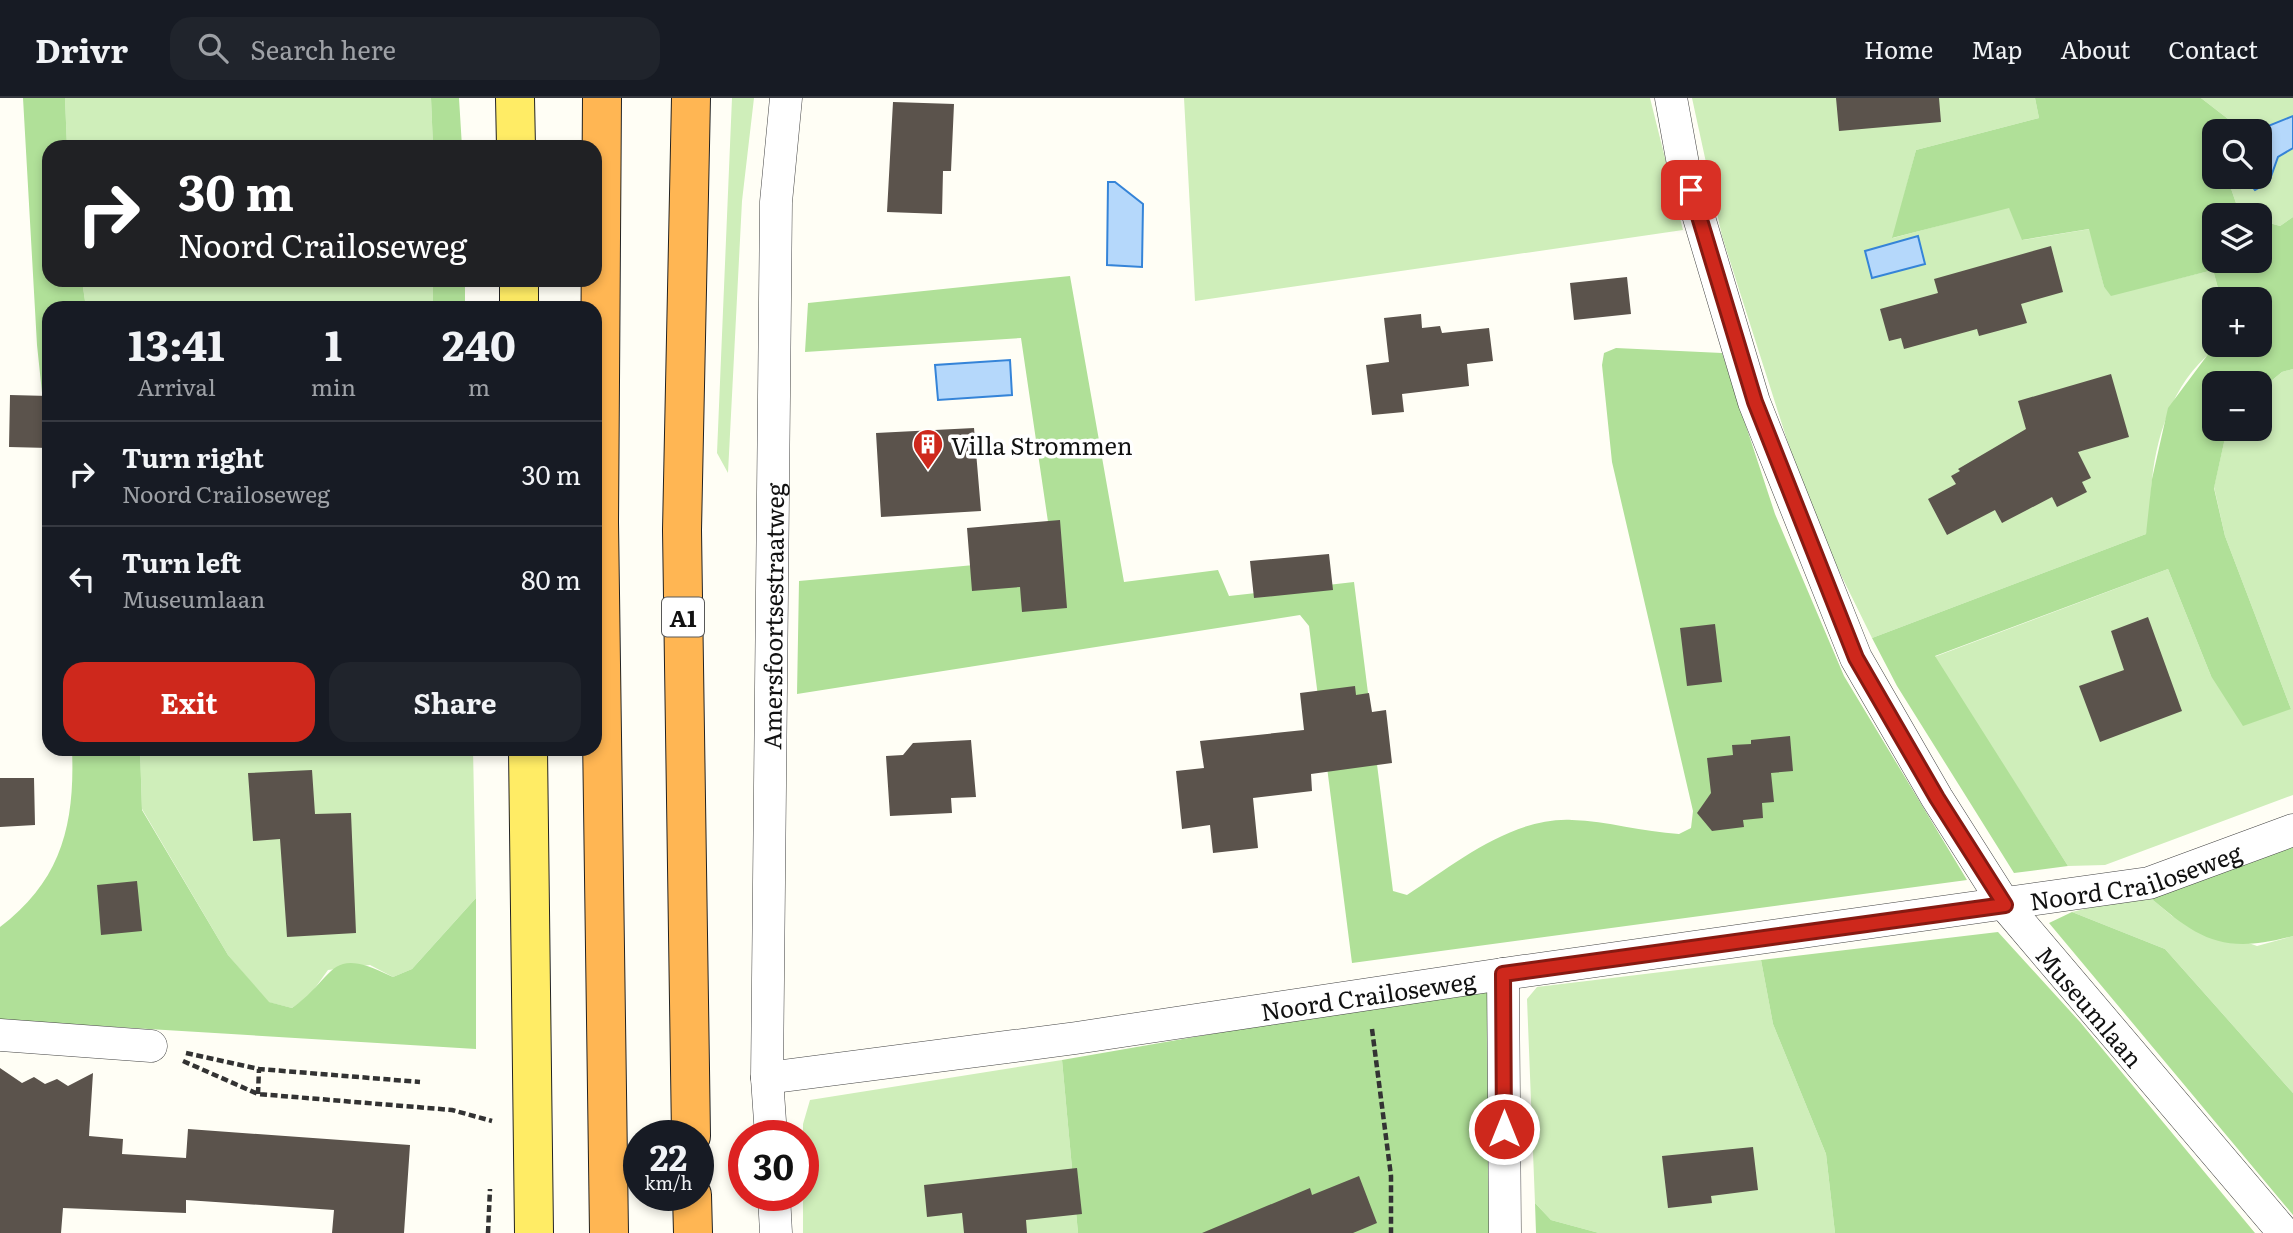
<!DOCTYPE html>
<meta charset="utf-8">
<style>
body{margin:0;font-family:Literata,serif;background:#20242c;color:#f1f3f6;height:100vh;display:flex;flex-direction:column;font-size:26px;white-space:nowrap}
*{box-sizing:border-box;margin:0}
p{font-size:23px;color:#9ea1a6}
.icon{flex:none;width:38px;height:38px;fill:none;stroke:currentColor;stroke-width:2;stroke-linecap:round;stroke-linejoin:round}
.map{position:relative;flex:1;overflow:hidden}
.details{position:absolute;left:42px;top:203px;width:560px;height:455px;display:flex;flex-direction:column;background:#171b24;border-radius:21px;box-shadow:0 4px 10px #0003}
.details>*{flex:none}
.top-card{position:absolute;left:42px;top:42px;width:560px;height:147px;border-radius:21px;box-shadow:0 4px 10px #0003;background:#202124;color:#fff;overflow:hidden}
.buttons{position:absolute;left:2202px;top:21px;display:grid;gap:14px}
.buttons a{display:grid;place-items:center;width:70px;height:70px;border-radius:14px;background:#171b24;box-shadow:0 4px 10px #0003;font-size:35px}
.speed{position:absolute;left:623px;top:1022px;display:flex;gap:14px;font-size:35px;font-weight:700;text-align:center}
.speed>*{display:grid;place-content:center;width:91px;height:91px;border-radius:50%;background:#171b24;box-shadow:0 4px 10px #0003;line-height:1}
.speed small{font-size:18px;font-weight:400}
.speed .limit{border:10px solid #d22;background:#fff;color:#111}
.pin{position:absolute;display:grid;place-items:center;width:60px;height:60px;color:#fff;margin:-30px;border-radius:14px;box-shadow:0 4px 10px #0006}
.me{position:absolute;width:77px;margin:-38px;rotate:0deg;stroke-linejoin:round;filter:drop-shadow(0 0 5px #0008)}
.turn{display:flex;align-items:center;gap:24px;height:147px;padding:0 21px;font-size:32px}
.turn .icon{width:91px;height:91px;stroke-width:2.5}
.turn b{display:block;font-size:49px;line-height:60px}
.eta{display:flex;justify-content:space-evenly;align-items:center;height:119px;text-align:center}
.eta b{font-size:42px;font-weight:700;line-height:49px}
.button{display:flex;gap:14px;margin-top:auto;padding:14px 21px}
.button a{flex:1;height:80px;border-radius:21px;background:#ce281c;color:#fff;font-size:28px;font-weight:700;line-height:80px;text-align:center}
.button a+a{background:#20242c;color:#f1f3f6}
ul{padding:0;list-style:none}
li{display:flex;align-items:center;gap:21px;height:105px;padding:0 21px;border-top:2px solid #363941}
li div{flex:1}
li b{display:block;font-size:26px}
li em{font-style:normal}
header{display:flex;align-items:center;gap:42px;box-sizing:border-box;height:98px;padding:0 35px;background:#171b24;border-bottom:2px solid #363941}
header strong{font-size:33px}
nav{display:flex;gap:38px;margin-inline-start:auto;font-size:24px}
.search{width:490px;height:63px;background:#20242c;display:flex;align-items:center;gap:18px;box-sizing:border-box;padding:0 24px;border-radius:21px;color:#9ea1a6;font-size:26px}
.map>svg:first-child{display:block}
.green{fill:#cfeeba}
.forest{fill:#b0e098}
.water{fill:#b5d8fb;stroke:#3584d8;stroke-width:2}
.building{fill:#5b534c}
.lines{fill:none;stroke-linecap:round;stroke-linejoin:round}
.minor-casing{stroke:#444;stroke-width:33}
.primary-casing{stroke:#222;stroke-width:40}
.motorway-casing{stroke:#222;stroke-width:40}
.path{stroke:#333;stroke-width:4.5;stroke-dasharray:7 3.5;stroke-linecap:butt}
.minor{stroke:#fff;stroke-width:32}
.primary{stroke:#ffec65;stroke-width:38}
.motorway{stroke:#ffb653;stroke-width:38}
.route-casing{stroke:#861a12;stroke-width:18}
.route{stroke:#ce281c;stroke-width:12}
.labels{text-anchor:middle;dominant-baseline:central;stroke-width:7;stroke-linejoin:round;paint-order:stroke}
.shield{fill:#fff;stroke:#585858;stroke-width:2}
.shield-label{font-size:23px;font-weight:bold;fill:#111}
.poi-label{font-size:24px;fill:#111;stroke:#fff;text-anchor:start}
.street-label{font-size:24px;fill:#111;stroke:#fff}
</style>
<header>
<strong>Drivr</strong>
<div class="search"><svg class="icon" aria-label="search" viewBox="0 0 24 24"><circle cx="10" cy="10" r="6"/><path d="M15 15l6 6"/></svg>Search here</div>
<nav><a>Home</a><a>Map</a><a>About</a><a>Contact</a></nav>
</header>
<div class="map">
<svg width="2293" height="1135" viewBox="0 0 2293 1135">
<rect width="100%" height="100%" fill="#fffef5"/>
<!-- green -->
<path class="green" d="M65 0H431L433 49H67Z
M732 0H754L742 103 728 375 717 355Z
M1184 0H1650L1683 132 1195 203Z
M1692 0H2035L2039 20 1916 52 1893 140 2009 109 2023 142 2090 131 2104 189 2111 197 2213 172 2221 201H2214V247H2221C2177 276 2157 332 2152 382 2150 400 2151 418 2146 436L1872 540 1810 414 1722 138Z
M2201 0H2293V119L2280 128 2259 122V117H2249L2236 105 2227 79H2259V33H2229L2232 24Z
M82 182H433V210H86Z
M2293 271V697L2105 767 2068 768 1934 559 2168 471 2211 578 2291 611 2225 438 2214 389 2227 331H2259V293L2282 274Z
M140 651H473L476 800 412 871 393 879 370 867 328 872 310 897 292 910 268 904 228 857 142 711Z
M2146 796 2172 818 2257 848 2293 838V995L2165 851 2072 814Z
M1761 862 1773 926 1826 1056 1835 1135H1599L1551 1122 1535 1105 1527 901 1537 889Z
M1062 962 1078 1135H803V1026L810 1002Z"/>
<!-- forest -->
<path class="forest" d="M23 0H65L67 49H49V182H82L86 210H49V361L37 247Z
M431 0H459L462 49H433Z
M2035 0H2201L2232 24 2229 33H2214V79H2227L2236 105 2249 117H2214V163H2259V122L2280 128 2293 119V271L2282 274 2259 293V285H2214V331H2227L2214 390 2225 438 2291 611 2243 628 2211 578 2168 471 1935 558 2068 768 2014 775 1897 588 1872 540 2146 436 2152 381 2168 310 2209 255 2221 247H2259V201H2221L2213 172 2111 198 2104 189 2089 131 2022 142 2009 110 1892 140 1916 52 2039 20Z
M1070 178 1124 484 1218 472 1229 498 1354 484 1393 793 1407 797C1455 766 1511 719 1572 722 1607 723 1643 734 1679 736L1691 730 1693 713 1612 364 1602 267 1604 255 1616 250 1722 255 1775 416 1844 578 1967 782 1352 865 1309 528 1300 517 797 596 799 483 1041 461 1052 451 1021 240 805 254 808 205Z
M433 182H465V210H433Z
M72 651H140L142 712 228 857 269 904 292 910C338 877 327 846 393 879L412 871 476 800V951L0 922V829C62 782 75 726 72 651Z
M2293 746V838C2223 857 2199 842 2146 796Z
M2072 814 2165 851 2293 995V1117L2049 825Z
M1998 834 2080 924 2255 1135H1835L1826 1056 1773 926 1761 862Z
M1490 894 1501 1135H1078L1062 962 1395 904Z
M1535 1105 1551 1122 1599 1135H1536Z"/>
<!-- water -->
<path class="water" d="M2293 18V50L2278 59 2269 84 2255 92 2244 79H2259V38L2268 28Z
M1108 84H1115L1143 106 1142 169 1107 167Z
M1918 138 1925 166 1872 180 1865 153Z
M1010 262 1012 297 938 302 935 267Z"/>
<!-- building -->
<path class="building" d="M1836 0H1939L1941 24 1839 33Z
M893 4 954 6 951 73H943L942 116 887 114Z
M2051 148 2063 194 2021 206 2027 225 1979 238 1977 231 1904 251 1901 240 1889 243 1880 211 1938 195 1934 181Z
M1627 179 1631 216 1574 222 1570 185Z
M1421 216 1422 230 1440 228 1442 235 1489 230 1493 263 1467 266 1469 288 1402 296 1404 314 1372 317 1366 267 1389 264 1384 220Z
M2111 276 2129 339 2078 354 2091 380 2082 384 2087 394 2057 409 2052 399 2002 425 1995 412 1947 437 1928 401 1956 386 1951 378 1960 373 1958 371 2026 331 2018 303Z
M10 297 49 298V350L9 349Z
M974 330 981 413 881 419 876 335Z
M1060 422 1067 510 1022 514 1020 489 972 493 967 430Z
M1329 456 1333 492 1254 500 1250 463Z
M2148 519 2182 613 2100 644 2079 588 2124 572 2111 533Z
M1715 526 1722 584 1687 588 1680 530Z
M1355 588 1356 597 1369 595 1372 614 1386 612 1392 665 1311 676 1312 693 1253 700 1258 750 1213 755 1210 727 1182 731 1176 673 1204 670 1200 643 1304 632 1300 595Z
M1790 638 1793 673 1771 675 1774 704 1762 705 1763 720 1743 722 1744 729 1712 733 1697 715 1711 695 1707 660 1733 657 1732 647 1751 646V642Z
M971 642 976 699 951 700 952 715 890 718 886 658 903 657 913 645Z
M312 672 315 716 351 715 356 835 287 839 280 741 253 743 248 675Z
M0 680H34L35 727 0 729Z
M137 783 142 833 101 837 97 787Z
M0 970 22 985 34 979 45 986 57 981 68 988 93 975 89 1038 123 1041 122 1056 186 1060 188 1031 410 1047 404 1135H332L334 1112 186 1102V1115L63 1110 61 1135H0Z
M1753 1049 1758 1092 1711 1098 1712 1105 1668 1110 1662 1058Z
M1077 1070 1082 1116 1026 1122 1027 1135H964L962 1115 927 1119 924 1087Z
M1359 1078 1377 1125 1353 1135H1202L1310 1090 1312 1097Z"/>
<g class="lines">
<!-- minor casing -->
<g class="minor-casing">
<g id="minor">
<path id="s1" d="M1671 0 1683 66 1754 304 1856 560 1937 700 2005 807 2284 1135"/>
<path d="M1503 876 1505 1135"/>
<path d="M0 937 151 948"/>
<path id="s2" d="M767 980 1076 940 1503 876 2149 785 2293 732"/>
<path id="s3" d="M771 1038 767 980 776 104 786 0"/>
<path d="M774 1097 776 1135"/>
</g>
</g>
<!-- primary casing -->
<g class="primary-casing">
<path id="primary" d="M515 0 516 49
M519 182V210
M528 651 534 1135"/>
</g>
<!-- motorway casing -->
<g class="motorway-casing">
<path id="motorway" d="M602 0 599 424 609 1135
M691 0 682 432 691 1038
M692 1097 693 1135"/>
</g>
<!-- path -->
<path class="path" d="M1372 931 1391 1078V1135
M186 955 259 971 420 984
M183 963 258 996 452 1012 492 1023
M258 996 259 971
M488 1135 490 1091"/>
<!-- minor -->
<use href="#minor" class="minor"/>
<!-- primary -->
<use href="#primary" class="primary"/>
<!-- motorway -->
<use href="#motorway" class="motorway"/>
</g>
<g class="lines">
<!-- route casing -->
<g class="route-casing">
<path id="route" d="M1504 1031 1503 876 2005 807 1937 700 1856 560 1755 304 1691 92"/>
</g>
<!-- route -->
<use href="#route" class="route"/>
</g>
<!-- icons -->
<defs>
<g id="building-pin" transform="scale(1.575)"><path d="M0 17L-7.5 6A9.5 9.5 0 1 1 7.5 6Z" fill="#ce281c" stroke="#fff"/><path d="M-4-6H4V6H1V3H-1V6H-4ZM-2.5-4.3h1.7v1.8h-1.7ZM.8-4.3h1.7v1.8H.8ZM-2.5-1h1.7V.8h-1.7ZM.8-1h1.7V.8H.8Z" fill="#fff"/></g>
</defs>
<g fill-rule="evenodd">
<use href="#building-pin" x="928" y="346"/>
</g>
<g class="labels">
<!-- shield labels -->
<rect class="shield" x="662" y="499.5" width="42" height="39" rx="5"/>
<g class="shield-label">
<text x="683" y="519">A1</text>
</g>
<!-- poi labels -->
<g class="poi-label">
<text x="951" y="346">Villa Strommen</text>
</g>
<!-- street labels -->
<g class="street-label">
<text stroke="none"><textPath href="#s3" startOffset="520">Amersfoortsestraatweg</textPath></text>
<text stroke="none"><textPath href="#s2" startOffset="1384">Noord Crailoseweg</textPath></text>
<text stroke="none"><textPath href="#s2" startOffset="607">Noord Crailoseweg</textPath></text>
<text stroke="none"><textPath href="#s1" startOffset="1012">Museumlaan</textPath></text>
</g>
</g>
</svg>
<div class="buttons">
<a><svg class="icon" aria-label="search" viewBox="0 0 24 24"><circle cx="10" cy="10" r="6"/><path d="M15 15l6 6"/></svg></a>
<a><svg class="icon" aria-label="layers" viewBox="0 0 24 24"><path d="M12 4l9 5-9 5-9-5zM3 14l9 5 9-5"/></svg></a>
<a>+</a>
<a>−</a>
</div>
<div class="speed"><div>22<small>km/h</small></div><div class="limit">30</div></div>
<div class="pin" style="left:1691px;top:92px;background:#d93025"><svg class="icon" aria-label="arrive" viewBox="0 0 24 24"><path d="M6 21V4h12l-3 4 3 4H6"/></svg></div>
<svg class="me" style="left:1504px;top:1031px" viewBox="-20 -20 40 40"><circle r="17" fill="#ce281c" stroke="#fff" stroke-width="3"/><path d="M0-11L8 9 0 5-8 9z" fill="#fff"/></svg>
<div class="top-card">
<div class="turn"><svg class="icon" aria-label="right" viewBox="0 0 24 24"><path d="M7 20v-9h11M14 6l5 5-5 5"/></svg><div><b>30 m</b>Noord Crailoseweg</div></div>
</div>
<section class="details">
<div class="eta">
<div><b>13:41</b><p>Arrival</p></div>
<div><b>1</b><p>min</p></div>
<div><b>240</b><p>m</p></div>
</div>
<ul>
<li><svg class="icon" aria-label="right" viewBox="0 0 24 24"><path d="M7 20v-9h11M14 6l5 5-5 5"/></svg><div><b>Turn right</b><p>Noord Crailoseweg</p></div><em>30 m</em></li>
<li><svg class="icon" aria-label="left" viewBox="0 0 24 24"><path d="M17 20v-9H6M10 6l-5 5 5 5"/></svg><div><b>Turn left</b><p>Museumlaan</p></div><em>80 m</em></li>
</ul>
<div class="button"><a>Exit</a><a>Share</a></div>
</section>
</div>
